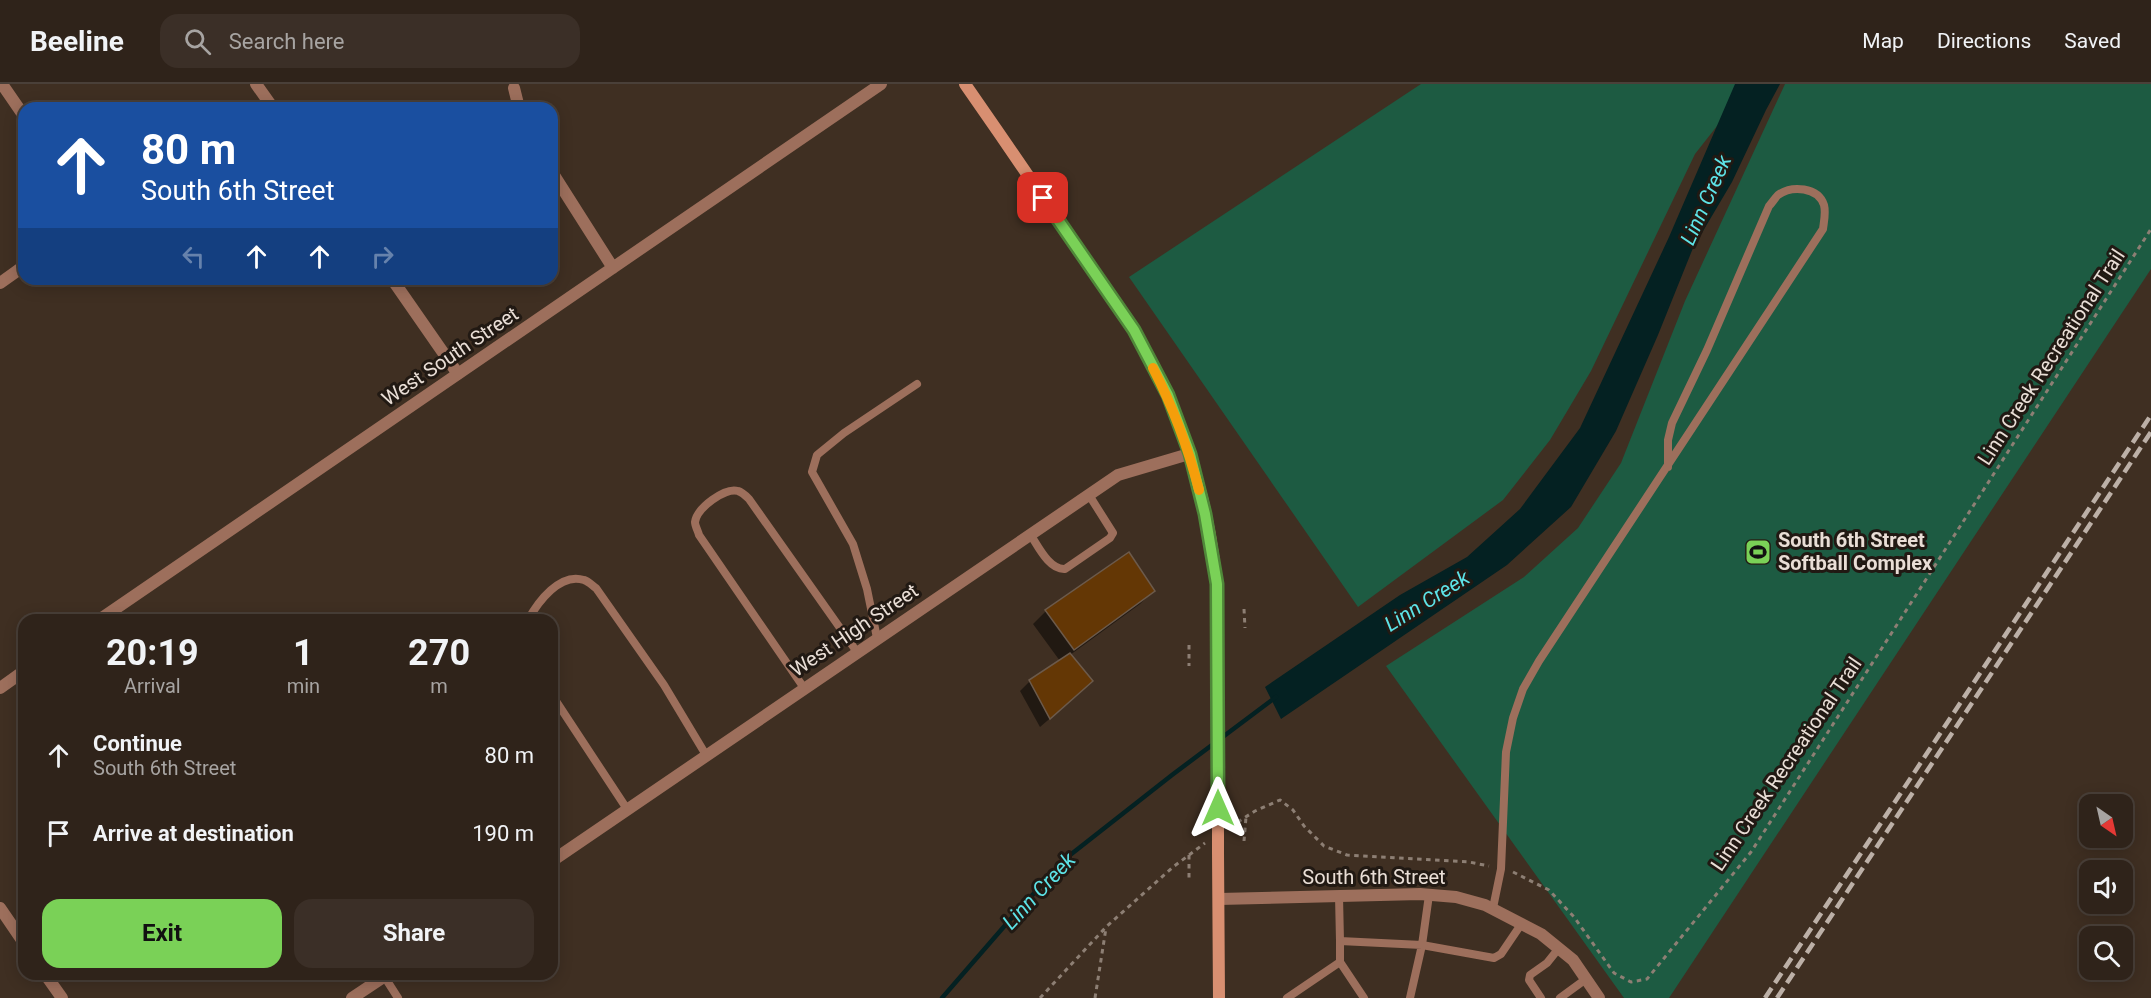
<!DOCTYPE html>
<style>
body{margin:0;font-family:Roboto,sans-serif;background:#3b2f27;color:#f1f3f6;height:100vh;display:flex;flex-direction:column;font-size:22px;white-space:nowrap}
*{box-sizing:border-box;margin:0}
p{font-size:20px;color:#a7a4a2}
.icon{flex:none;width:33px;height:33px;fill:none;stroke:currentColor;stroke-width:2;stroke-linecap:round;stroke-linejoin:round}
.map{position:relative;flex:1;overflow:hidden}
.panel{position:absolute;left:18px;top:530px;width:540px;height:366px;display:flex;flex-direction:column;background:#2f231a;border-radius:18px;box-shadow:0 3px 15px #0003,0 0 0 2px #4a4039}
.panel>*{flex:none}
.guide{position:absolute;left:18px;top:18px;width:540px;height:183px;border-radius:18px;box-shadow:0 3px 15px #0003,0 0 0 2px #4a4039;background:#1a4fa0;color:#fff;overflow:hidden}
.needle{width:39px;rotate:146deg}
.buttons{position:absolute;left:2079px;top:710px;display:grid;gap:12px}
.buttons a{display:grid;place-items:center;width:54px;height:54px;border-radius:12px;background:#2f231a;box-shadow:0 3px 15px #0003,0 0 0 2px #4a4039;font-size:30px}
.pin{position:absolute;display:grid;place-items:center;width:51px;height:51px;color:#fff;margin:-26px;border-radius:12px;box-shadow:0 3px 9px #0006}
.me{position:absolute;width:66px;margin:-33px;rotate:0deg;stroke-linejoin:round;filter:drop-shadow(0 0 4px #0008)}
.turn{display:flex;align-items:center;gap:21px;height:126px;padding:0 24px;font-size:27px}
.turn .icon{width:78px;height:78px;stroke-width:2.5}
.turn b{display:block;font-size:42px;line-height:51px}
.lanes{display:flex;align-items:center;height:57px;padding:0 24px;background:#0003;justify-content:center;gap:30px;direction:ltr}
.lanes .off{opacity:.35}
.eta{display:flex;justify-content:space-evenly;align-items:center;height:102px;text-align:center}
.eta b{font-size:36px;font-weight:700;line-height:42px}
.primary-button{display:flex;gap:12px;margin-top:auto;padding:12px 24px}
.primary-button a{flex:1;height:69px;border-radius:18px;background:#7ad157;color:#111;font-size:24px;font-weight:700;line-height:69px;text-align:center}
.primary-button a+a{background:#3b2f27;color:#f1f3f6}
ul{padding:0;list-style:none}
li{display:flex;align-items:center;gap:18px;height:78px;padding:0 24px}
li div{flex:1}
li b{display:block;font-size:22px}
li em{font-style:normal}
header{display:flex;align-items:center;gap:36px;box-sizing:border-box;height:84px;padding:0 30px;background:#2f231a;border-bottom:2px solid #4a4039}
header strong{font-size:28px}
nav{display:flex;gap:33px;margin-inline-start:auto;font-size:21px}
.search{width:420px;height:54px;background:#3b2f27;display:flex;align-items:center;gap:15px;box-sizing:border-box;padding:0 21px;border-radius:18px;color:#a7a4a2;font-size:22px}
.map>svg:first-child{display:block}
.green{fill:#1d5b42}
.water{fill:#042122}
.shadow{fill:#0007}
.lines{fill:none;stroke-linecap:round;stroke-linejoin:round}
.stream{stroke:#042122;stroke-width:4.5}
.building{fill:#643705;stroke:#6c5a4b;stroke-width:1.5}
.path{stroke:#8d7f74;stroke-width:3;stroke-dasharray:4.5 4.5;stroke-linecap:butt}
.service{stroke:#9d6f5c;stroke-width:8}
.minor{stroke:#9d6f5c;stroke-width:12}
.secondary{stroke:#d88f71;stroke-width:12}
.rail{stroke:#bcb0a7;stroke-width:4.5;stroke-dasharray:12 6;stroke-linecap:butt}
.secondary-bridge{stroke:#d88f71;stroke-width:12}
.route-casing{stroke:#4f8839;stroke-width:15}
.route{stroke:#7ad157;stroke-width:10}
.slow{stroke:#f59e0b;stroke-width:10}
.labels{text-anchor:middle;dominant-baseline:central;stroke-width:6;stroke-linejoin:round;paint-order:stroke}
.street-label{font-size:20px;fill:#e9ded6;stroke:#211913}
.poi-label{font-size:20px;font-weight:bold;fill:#e9ded6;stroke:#211913;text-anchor:start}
.water-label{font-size:21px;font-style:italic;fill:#5de3e7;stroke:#211913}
</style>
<header>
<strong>Beeline</strong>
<div class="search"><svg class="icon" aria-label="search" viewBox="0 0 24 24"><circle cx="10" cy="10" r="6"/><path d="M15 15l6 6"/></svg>Search here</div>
<nav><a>Map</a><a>Directions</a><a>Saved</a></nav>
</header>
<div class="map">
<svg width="2151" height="914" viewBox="0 0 2151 914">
<rect width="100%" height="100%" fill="#3f2f22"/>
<!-- green -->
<path class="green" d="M1421 0H1750L1695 70 1591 287 1550 356 1503 416 1358 523 1129 193Z
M1785 0H2151V185L1669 914H1624L1386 582 1524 493 1578 444 1621 379 1685 217Z"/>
<!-- water -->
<path class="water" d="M1735 0H1780L1766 26 1732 98 1693 164 1658 251 1616 347 1571 423 1507 481 1281 635 1265 603 1400 511 1467 473 1520 425 1580 344 1669 153Z"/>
<!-- shadow -->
<path class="shadow" d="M1153 507 1140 520 1070 571 1082 607 1040 643 1020 607 1030 597 1060 577 1033 540 1046 527Z"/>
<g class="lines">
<!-- stream -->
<path class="stream" d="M942 914 1008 838 1065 775 1172 691 1276 613"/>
</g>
<!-- building -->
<path class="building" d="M1129 468 1155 507 1074 566 1045 526Z
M1070 569 1093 597 1050 635 1029 596Z"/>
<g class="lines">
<!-- path -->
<path class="path" d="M1244 525 1245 544
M1189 561V582
M1230 743 1255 727 1280 716 1293 726 1304 742 1324 762 1347 771 1469 778 1489 782
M1244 757 1246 733
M1189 771V794
M1513 788 1549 806 1574 833 1614 889 1631 898 1647 895 1751 768 2151 145
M1040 914 1107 842 1173 783 1205 759
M1095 914 1106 844"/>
<!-- service -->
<path class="service" d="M1030 450C1038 462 1049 486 1065 485L1110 454 1113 449 1089 411
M528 536C538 518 560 488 584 496 588 497 593 502 596 504L664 601 706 671
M877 554 867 505 853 460 812 388 817 371 844 349 917 300
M804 604 699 451C698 447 695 442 695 438 697 424 725 403 738 407 742 408 746 412 749 415L857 568
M552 611 627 725
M1339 812 1340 857 1422 861 1429 811
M1493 824 1501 785 1506 668 1513 634 1523 605 1539 577 1823 145C1824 137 1826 129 1824 121 1818 103 1792 101 1778 111 1775 114 1772 119 1769 122L1707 266 1672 339 1668 356V383
M1340 857V878L1364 914
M384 892 398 914
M1287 914 1340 878
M1410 914 1422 861 1494 874 1501 870 1522 839
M1541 914 1529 896 1530 891 1547 879 1559 864
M1560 914 1586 895"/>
<!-- minor -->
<path class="minor" d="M2 0 24 32
M256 0 273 24
M514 4 519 24
M552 88 613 184
M392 195 458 290
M0 199 24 182
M99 536 881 0
M0 604 24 587
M552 777 1118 391 1189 370
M1219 815 1420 810 1456 813 1485 821 1541 850 1573 876 1599 914
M0 824 24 859
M45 890 62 914
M352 914 388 890"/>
<!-- secondary -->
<path class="secondary" d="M965 0C1004 56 1042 112 1081 169 1113 215 1146 260 1168 312 1196 377 1215 452 1218 523
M1218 768 1219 914"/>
<!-- rail -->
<path class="rail" d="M1765 914 2151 331
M1777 914 2151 348"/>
<!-- secondary-bridge -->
<path class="secondary-bridge" d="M1218 768V523"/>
</g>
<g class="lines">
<!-- route casing -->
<g class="route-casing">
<path id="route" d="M1043 114 1134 246 1168 311 1190 370 1205 430 1217 500 1218 724"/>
</g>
<!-- route -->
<use href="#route" class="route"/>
<!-- slow -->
<path class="slow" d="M1153 284C1173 323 1188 363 1199 406"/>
</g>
<!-- icons -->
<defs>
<g id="stadium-square" transform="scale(1.35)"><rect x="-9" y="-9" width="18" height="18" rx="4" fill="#7ad157" stroke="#211913"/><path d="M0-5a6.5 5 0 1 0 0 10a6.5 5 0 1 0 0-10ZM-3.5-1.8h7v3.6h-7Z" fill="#111"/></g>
</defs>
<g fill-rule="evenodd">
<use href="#stadium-square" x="1758" y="468"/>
</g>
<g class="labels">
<!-- street labels -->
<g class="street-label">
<text transform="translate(450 272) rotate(-34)">West South Street</text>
<text transform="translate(2051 273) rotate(-57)">Linn Creek Recreational Trail</text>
<text transform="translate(854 546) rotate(-34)">West High Street</text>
<text transform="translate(1786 680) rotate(-56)">Linn Creek Recreational Trail</text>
<text x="1374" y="793">South 6th Street</text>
</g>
<!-- poi labels -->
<g class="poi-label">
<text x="1778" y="456">South 6th Street<tspan x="1778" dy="23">Softball Complex</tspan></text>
</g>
<!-- water labels -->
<g class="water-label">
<text transform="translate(1706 116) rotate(-66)">Linn Creek</text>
<text transform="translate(1427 517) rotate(-32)">Linn Creek</text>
<text transform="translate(1039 807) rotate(-47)">Linn Creek</text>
</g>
</g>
</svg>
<div class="buttons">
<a><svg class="needle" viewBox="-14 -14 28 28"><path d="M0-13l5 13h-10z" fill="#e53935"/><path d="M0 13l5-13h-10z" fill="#a7a4a2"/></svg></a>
<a><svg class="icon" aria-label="sound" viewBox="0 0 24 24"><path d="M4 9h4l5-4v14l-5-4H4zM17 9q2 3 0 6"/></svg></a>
<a><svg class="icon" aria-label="search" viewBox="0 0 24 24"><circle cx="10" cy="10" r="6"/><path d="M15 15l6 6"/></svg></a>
</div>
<div class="pin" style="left:1043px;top:114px;background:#d93025"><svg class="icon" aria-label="arrive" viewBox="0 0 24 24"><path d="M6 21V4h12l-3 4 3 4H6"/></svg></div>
<svg class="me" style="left:1218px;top:724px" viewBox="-20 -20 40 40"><path d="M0-17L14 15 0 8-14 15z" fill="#7ad157" stroke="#fff" stroke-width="4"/></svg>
<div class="guide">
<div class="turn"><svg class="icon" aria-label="ahead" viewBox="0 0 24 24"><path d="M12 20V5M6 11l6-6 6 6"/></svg><div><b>80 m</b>South 6th Street</div></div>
<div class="lanes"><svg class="icon off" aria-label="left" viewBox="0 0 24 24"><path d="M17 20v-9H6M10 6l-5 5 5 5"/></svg><svg class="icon" aria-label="ahead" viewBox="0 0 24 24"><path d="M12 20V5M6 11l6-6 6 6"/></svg><svg class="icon" aria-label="ahead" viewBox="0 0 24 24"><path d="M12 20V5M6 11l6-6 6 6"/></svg><svg class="icon off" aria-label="right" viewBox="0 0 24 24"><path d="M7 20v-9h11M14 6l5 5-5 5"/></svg></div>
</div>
<section class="panel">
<div class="eta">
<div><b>20:19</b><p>Arrival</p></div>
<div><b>1</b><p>min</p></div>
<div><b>270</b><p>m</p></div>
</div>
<ul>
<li><svg class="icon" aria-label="ahead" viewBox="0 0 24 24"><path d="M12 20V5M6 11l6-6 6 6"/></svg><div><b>Continue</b><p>South 6th Street</p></div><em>80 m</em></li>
<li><svg class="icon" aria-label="arrive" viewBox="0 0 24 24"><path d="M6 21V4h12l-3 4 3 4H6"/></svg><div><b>Arrive at destination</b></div><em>190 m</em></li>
</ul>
<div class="primary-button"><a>Exit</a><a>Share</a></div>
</section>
</div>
